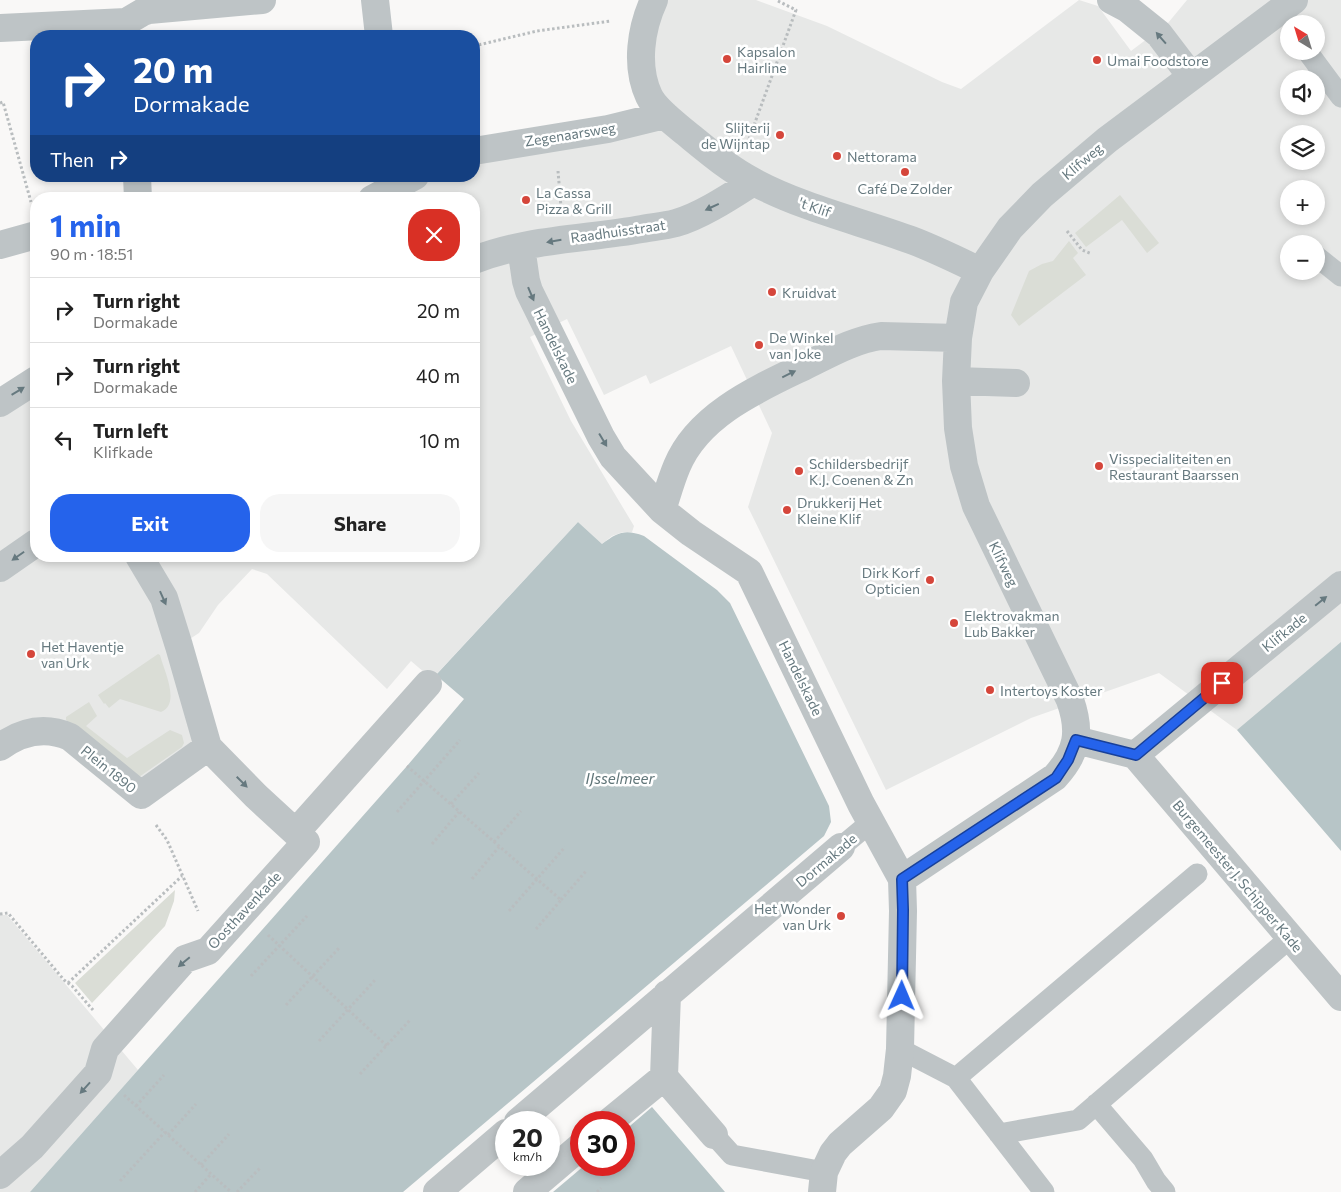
<!DOCTYPE html>
<meta charset="utf-8">
<style>
body{margin:0;font-family:Commissioner,sans-serif;background:#f6f6f6;color:#222;height:100vh;display:flex;flex-direction:column;font-size:19px;white-space:nowrap}
*{box-sizing:border-box;margin:0}
p{font-size:16px;color:#767676}
.icon{flex:none;width:28px;height:28px;fill:none;stroke:currentColor;stroke-width:2;stroke-linecap:round;stroke-linejoin:round}
.map{position:relative;flex:1;overflow:hidden}
.drawer{position:absolute;left:30px;top:192px;width:450px;height:370px;display:flex;flex-direction:column;background:#fff;border-radius:20px;box-shadow:0 2px 8px #0003}
.drawer>*{flex:none}
.guide{position:absolute;left:30px;top:30px;width:450px;height:152px;border-radius:20px;box-shadow:0 2px 8px #0003;background:#1a4fa0;color:#fff;overflow:hidden}
.needle{width:32px;rotate:322deg}
.tools{position:absolute;left:1280px;top:15px;display:grid;gap:10px}
.tools a{display:grid;place-items:center;width:45px;height:45px;border-radius:50%;background:#fff;box-shadow:0 2px 8px #0003;font-size:25px}
.speed{position:absolute;left:495px;top:1111px;display:flex;gap:10px;font-size:25px;font-weight:700;text-align:center}
.speed>*{display:grid;place-content:center;width:65px;height:65px;border-radius:50%;background:#fff;box-shadow:0 2px 8px #0003;line-height:1}
.speed small{font-size:12px;font-weight:400}
.speed .limit{border:8px solid #d22;background:#fff;color:#111}
.pin{position:absolute;display:grid;place-items:center;width:42px;height:42px;color:#fff;margin:-21px;border-radius:10px;box-shadow:0 2px 8px #0006}
.me{position:absolute;width:55px;margin:-28px;rotate:1deg;stroke-linejoin:round;filter:drop-shadow(0 0 4px #0008)}
.turn{display:flex;align-items:center;gap:18px;height:105px;padding:0 20px;font-size:22px}
.turn .icon{width:65px;height:65px;stroke-width:2.5}
.turn b{display:block;font-size:35px;line-height:42px}
.then{display:flex;align-items:center;height:48px;padding:0 20px;background:#0003;gap:10px;font-size:19px}
.round{display:grid;place-items:center;flex:none;width:52px;height:52px;border-radius:20px;background:#f6f6f6}
.headline{display:flex;align-items:center;justify-content:space-between;height:85px;padding:0 20px}
h1{font-size:30px;font-weight:700;line-height:38px;color:#2563eb}
.button{display:flex;gap:10px;margin-top:auto;padding:10px 20px}
.button a{flex:1;height:58px;border-radius:20px;background:#2563eb;color:#fff;font-size:20px;font-weight:700;line-height:58px;text-align:center}
.button a+a{background:#f6f6f6;color:#222}
ul{padding:0;list-style:none}
li{display:flex;align-items:center;gap:15px;height:65px;padding:0 20px;border-top:1px solid #e0e0e0}
li div{flex:1}
li b{display:block;font-size:19px}
li em{font-style:normal}
.map>svg:first-child{display:block}
.built{fill:#e7e8e7;fill-rule:evenodd}
.green{fill:#daddd6}
.water{fill:#b7c5c7}
.lines{fill:none;stroke-linecap:round;stroke-linejoin:round}
.path{stroke:#b9bdbf;stroke-width:3;stroke-dasharray:2.5 2.5;stroke-linecap:butt}
.lane{stroke:#bec4c6;stroke-width:21}
.street{stroke:#bec4c6;stroke-width:28}
.oneway{fill:#66797f}
.route-casing{stroke:#184099;stroke-width:12}
.route{stroke:#2563eb;stroke-width:9}
.poi-dot{fill:#d5463b;stroke:#fff;stroke-width:2}
.labels{text-anchor:middle;dominant-baseline:central;stroke-width:5;stroke-linejoin:round;paint-order:stroke}
.poi-label{font-size:14px;fill:#66797f;stroke:#fff;text-anchor:start}
.street-label{font-size:14px;fill:#66797f;stroke:#fff}
.water-label{font-size:15px;font-style:italic;fill:#617679;stroke:#fff}
</style>
<div class="map">
<svg width="1341" height="1192" viewBox="0 0 1341 1192">
<rect width="100%" height="100%" fill="#f9f8f7"/>
<!-- built -->
<path class="built" d="M654 0H756L827 26 942 82 961 89 1079 0 1098 6 1131 51 1168 23 1187 0H1341V775L1237 730 1159 673 1031 718 886 790 748 507 772 433 731 346 650 384 646 375 604 395 567 319 530 337 571 421 634 526 632 532H623L612 536 602 544 578 522 432 679 411 661 387 689 267 574 252 569 218 605 199 633 179 646 208 747 152 786 70 738 0 747V403L36 380V556H474V199H372L415 176H474V151L665 115 650 97ZM1289 24H1316V51H1289ZM1289 79H1316V106H1289ZM1289 134H1316V161H1289ZM1289 189H1316V216H1289ZM1289 244H1316V271H1289Z
M0 915H7L138 1070 30 1192H0Z"/>
<!-- green -->
<path class="green" d="M1120 195 1159 243 1147 253 1122 220 1086 247 1075 233Z
M1069 241 1078 253 1073 258 1086 275 1019 326 1011 315 1029 271 1042 264 1053 261Z
M158 654 160 655C164 671 181 704 161 712L120 699 109 708 105 703 104 704 98 695Z
M89 702 97 716 86 726 127 758 170 730 182 735 184 743 182 747 139 777 66 720V717Z
M175 890 174 901 165 926 92 1003 75 983Z"/>
<!-- water -->
<path class="water" d="M578 522 602 544C618 532 625 529 644 536L717 590 730 603 829 806 831 822 824 836 403 1192H30L407 766 464 699 436 675Z
M1341 642V851L1237 730Z
M652 1107 725 1192H553L585 1165H624V1131Z"/>
<g class="lines">
<!-- path -->
<path class="path" d="M474 46 537 31 611 21
M0 103 3 102 31 202
M749 139 796 10 776 0
M558 171 561 207
M1067 231 1082 250 1092 254
M407 766 561 900 536 929
M451 804 479 773
M397 812 460 740
M156 825 167 840 198 911
M494 842 521 811
M432 844 459 812
M472 879 499 847
M561 900 587 870
M509 911 565 847
M0 914 8 913 64 980 72 986 93 1010
M268 935 387 1046
M251 976 307 916
M68 983 182 876
M286 1005 340 947
M319 1041 376 979
M360 1074 411 1019
M124 1095 231 1192
M136 1106 164 1075
M168 1135 196 1104
M201 1165 229 1134
M120 1181 165 1132
M195 1192 211 1174
M237 1192 261 1167
M597 1192 601 1188"/>
<!-- lane -->
<path class="lane" d="M1307 51 1341 97
M1316 256 1341 276
M841 847 871 822
M900 1049 956 1078 1044 1192
M956 1078 1197 874
M1096 1104 1143 1159 1156 1181 1165 1192
M999 1134 1078 1120 1290 938
M714 1135 732 1155 824 1172"/>
<!-- street -->
<path class="street" d="M375 0 379 36
M654 0C641 28 635 66 649 96 655 109 675 124 686 133 708 151 729 169 754 182 803 208 859 221 911 240 935 249 957 260 980 271
M1111 0 1128 9 1159 34 1191 76
M0 28 126 22 143 12 149 10 262 0
M474 151 608 129 665 115
M137 176 138 199
M372 199 415 176
M0 245 36 235
M521 247 526 281 529 291 601 437 613 457 662 510 691 533 749 572 861 804 902 879 903 911 900 1049 897 1076 893 1091 881 1108 840 1144 833 1153 824 1172 822 1192
M474 260C527 239 586 239 642 229 653 227 665 226 676 223 701 216 731 196 753 182
M956 381 1016 383
M0 403 36 380
M662 510C667 495 671 480 677 466 698 415 757 389 803 367 828 355 853 340 881 336L958 338
M0 568 36 543
M1076 740 1135 755
M0 747C22 731 45 726 70 737L141 795 208 747
M1135 755 1341 997
M1135 755 1341 585
M296 832 428 684
M902 879 1055 777C1078 752 1081 731 1070 700L976 506 964 466 958 428 956 381 958 338 964 302 980 271 1010 228 1042 195 1107 140 1294 0
M664 1077 714 1135
M518 1122 841 847
M609 1122 664 1077 667 994
M0 1175 32 1147 98 1073 105 1049 185 959 208 951 306 842 256 796 208 747 179 646 164 598 139 556
M437 1192 506 1133
M527 1192 581 1146"/>
</g>
<!-- one-way arrows -->
<defs><path id="oneway-solid" d="M-6-.8H1V-3.2L6.5 0L1 3.2V.8H-6Z" transform="scale(1.25)"/></defs>
<g class="oneway">
<use href="#oneway-solid" transform="translate(1161 38) rotate(-131)"/>
<use href="#oneway-solid" transform="translate(712 207) rotate(155)"/>
<use href="#oneway-solid" transform="translate(554 241) rotate(170)"/>
<use href="#oneway-solid" transform="translate(531 294) rotate(67)"/>
<use href="#oneway-solid" transform="translate(789 374) rotate(-26)"/>
<use href="#oneway-solid" transform="translate(18 391) rotate(-31)"/>
<use href="#oneway-solid" transform="translate(603 440) rotate(59)"/>
<use href="#oneway-solid" transform="translate(18 556) rotate(145)"/>
<use href="#oneway-solid" transform="translate(163 598) rotate(66)"/>
<use href="#oneway-solid" transform="translate(1321 601) rotate(-39)"/>
<use href="#oneway-solid" transform="translate(242 782) rotate(45)"/>
<use href="#oneway-solid" transform="translate(184 962) rotate(140)"/>
<use href="#oneway-solid" transform="translate(85 1088) rotate(132)"/>
</g>
<g class="lines">
<!-- route casing -->
<g class="route-casing">
<path id="route" d="M902 996 903 910 902 879 1056 778 1068 760 1076 740 1136 755 1222 683"/>
</g>
<!-- route -->
<use href="#route" class="route"/>
</g>
<!-- markers -->
<g class="poi-dot">
<circle cx="727" cy="59" r="5"/>
<circle cx="1097" cy="60" r="5"/>
<circle cx="780" cy="135" r="5"/>
<circle cx="837" cy="156" r="5"/>
<circle cx="905" cy="172" r="5"/>
<circle cx="526" cy="200" r="5"/>
<circle cx="772" cy="292" r="5"/>
<circle cx="759" cy="345" r="5"/>
<circle cx="1099" cy="466" r="5"/>
<circle cx="799" cy="471" r="5"/>
<circle cx="787" cy="510" r="5"/>
<circle cx="930" cy="580" r="5"/>
<circle cx="954" cy="623" r="5"/>
<circle cx="31" cy="654" r="5"/>
<circle cx="990" cy="690" r="5"/>
<circle cx="841" cy="916" r="5"/>
</g>
<g class="labels">
<!-- poi labels -->
<g class="poi-label">
<text x="737" y="51">Kapsalon<tspan x="737" dy="16">Hairline</tspan></text>
<text x="1107" y="60">Umai Foodstore</text>
<text x="770" y="127" text-anchor="end">Slijterij<tspan x="770" dy="16">de Wijntap</tspan></text>
<text x="847" y="156">Nettorama</text>
<text x="905" y="188" text-anchor="middle">Café De Zolder</text>
<text x="536" y="192">La Cassa<tspan x="536" dy="16">Pizza &amp; Grill</tspan></text>
<text x="782" y="292">Kruidvat</text>
<text x="769" y="337">De Winkel<tspan x="769" dy="16">van Joke</tspan></text>
<text x="1109" y="458">Visspecialiteiten en<tspan x="1109" dy="16">Restaurant Baarssen</tspan></text>
<text x="809" y="463">Schildersbedrijf<tspan x="809" dy="16">K.J. Coenen &amp; Zn</tspan></text>
<text x="797" y="502">Drukkerij Het<tspan x="797" dy="16">Kleine Klif</tspan></text>
<text x="920" y="572" text-anchor="end">Dirk Korf<tspan x="920" dy="16">Opticien</tspan></text>
<text x="964" y="615">Elektrovakman<tspan x="964" dy="16">Lub Bakker</tspan></text>
<text x="41" y="646">Het Haventje<tspan x="41" dy="16">van Urk</tspan></text>
<text x="1000" y="690">Intertoys Koster</text>
<text x="831" y="908" text-anchor="end">Het Wonder<tspan x="831" dy="16">van Urk</tspan></text>
</g>
<!-- street labels -->
<g class="street-label">
<text transform="translate(570 134) rotate(-9)">Zegenaarsweg</text>
<text transform="translate(1082 161) rotate(-40)">Klifweg</text>
<text transform="translate(815 207) rotate(19)">'t Klif</text>
<text transform="translate(618 231) rotate(-8)">Raadhuisstraat</text>
<text transform="translate(556 346) rotate(64)">Handelskade</text>
<text transform="translate(1004 564) rotate(64)">Klifweg</text>
<text transform="translate(1284 632) rotate(-39)">Klifkade</text>
<text transform="translate(801 678) rotate(64)">Handelskade</text>
<text transform="translate(109 769) rotate(39)">Plein 1890</text>
<text transform="translate(826 860) rotate(-40)">Dormakade</text>
<text transform="translate(1238 876) rotate(50)">Burgemeester J. Schipper Kade</text>
<text transform="translate(244 910) rotate(-47)">Oosthavenkade</text>
</g>
<!-- water labels -->
<g class="water-label">
<text x="620" y="778">IJsselmeer</text>
</g>
</g>
</svg>
<div class="tools">
<a><svg class="needle" viewBox="-14 -14 28 28"><path d="M0-13l5 13h-10z" fill="#e53935"/><path d="M0 13l5-13h-10z" fill="#767676"/></svg></a>
<a><svg class="icon" aria-label="sound" viewBox="0 0 24 24"><path d="M4 9h4l5-4v14l-5-4H4zM17 9q2 3 0 6"/></svg></a>
<a><svg class="icon" aria-label="layers" viewBox="0 0 24 24"><path d="M12 4l9 5-9 5-9-5zM3 14l9 5 9-5"/></svg></a>
<a>+</a>
<a>−</a>
</div>
<div class="speed"><div>20<small>km/h</small></div><div class="limit">30</div></div>
<div class="pin" style="left:1222px;top:683px;background:#d93025"><svg class="icon" aria-label="arrive" viewBox="0 0 24 24"><path d="M6 21V4h12l-3 4 3 4H6"/></svg></div>
<svg class="me" style="left:902px;top:996px" viewBox="-20 -20 40 40"><path d="M0-17L14 15 0 8-14 15z" fill="#2563eb" stroke="#fff" stroke-width="4"/></svg>
<div class="guide">
<div class="turn"><svg class="icon" aria-label="right" viewBox="0 0 24 24"><path d="M7 20v-9h11M14 6l5 5-5 5"/></svg><div><b>20 m</b>Dormakade</div></div>
<div class="then">Then<svg class="icon" aria-label="right" viewBox="0 0 24 24"><path d="M7 20v-9h11M14 6l5 5-5 5"/></svg></div>
</div>
<section class="drawer">
<div class="headline"><div><h1>1 min</h1><p>90 m · 18:51</p></div><a class="round" style="background:#d93025;color:#fff"><svg class="icon" aria-label="close" viewBox="0 0 24 24"><path d="M6 6l12 12M18 6L6 18"/></svg></a></div>
<ul>
<li><svg class="icon" aria-label="right" viewBox="0 0 24 24"><path d="M7 20v-9h11M14 6l5 5-5 5"/></svg><div><b>Turn right</b><p>Dormakade</p></div><em>20 m</em></li>
<li><svg class="icon" aria-label="right" viewBox="0 0 24 24"><path d="M7 20v-9h11M14 6l5 5-5 5"/></svg><div><b>Turn right</b><p>Dormakade</p></div><em>40 m</em></li>
<li><svg class="icon" aria-label="left" viewBox="0 0 24 24"><path d="M17 20v-9H6M10 6l-5 5 5 5"/></svg><div><b>Turn left</b><p>Klifkade</p></div><em>10 m</em></li>
</ul>
<div class="button"><a>Exit</a><a>Share</a></div>
</section>
</div>
